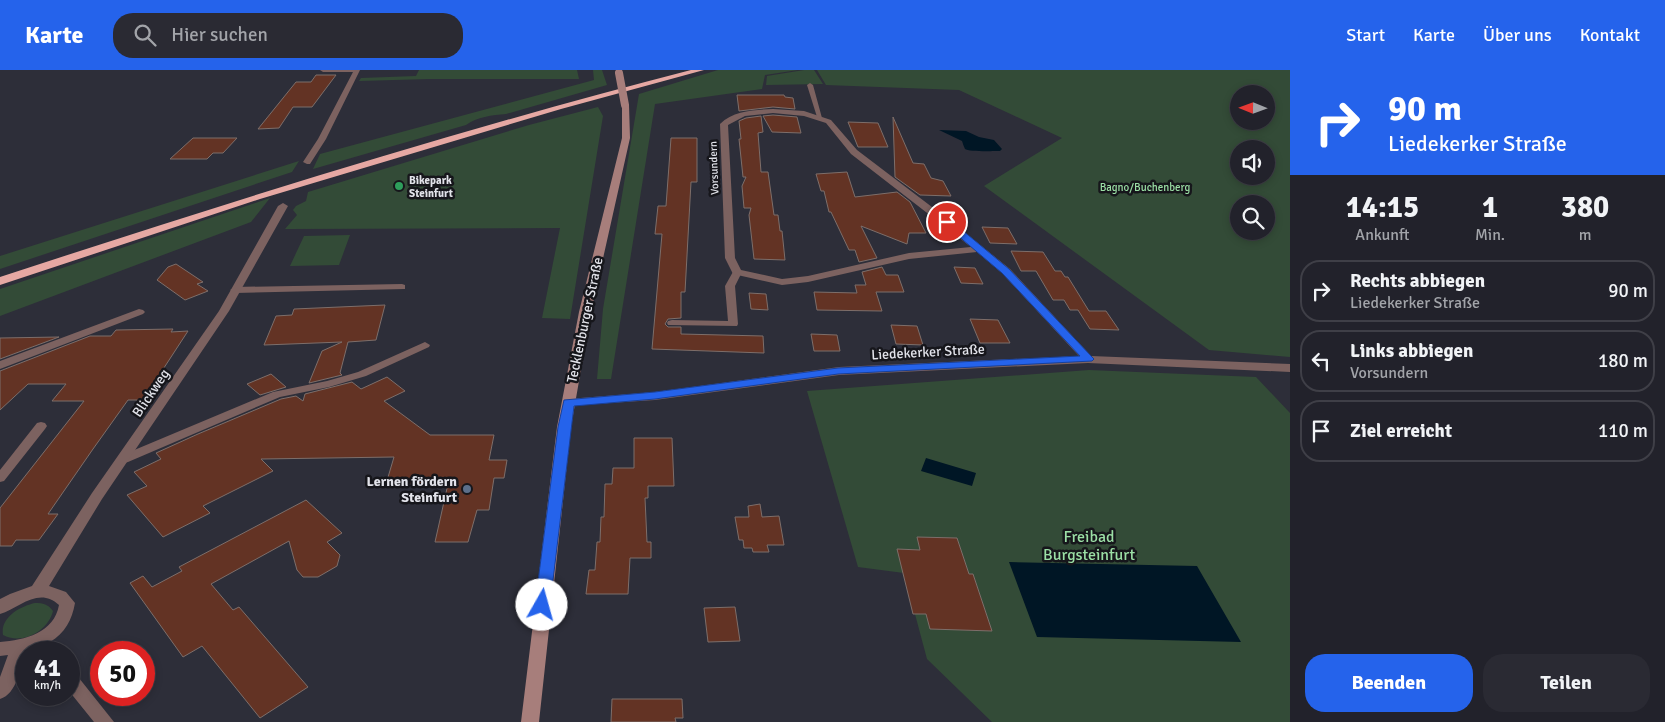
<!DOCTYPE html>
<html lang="de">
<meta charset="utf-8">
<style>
body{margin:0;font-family:Signika,sans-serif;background:#2a2a33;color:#f1f3f6;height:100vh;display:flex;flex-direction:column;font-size:19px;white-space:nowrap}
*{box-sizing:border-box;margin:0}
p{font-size:16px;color:#a2a4a9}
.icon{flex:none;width:28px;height:28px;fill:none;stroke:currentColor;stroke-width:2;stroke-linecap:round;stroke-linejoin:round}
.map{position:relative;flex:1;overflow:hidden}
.panel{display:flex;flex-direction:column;background:#22222b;width:375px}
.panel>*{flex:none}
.hud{background:#2563eb;color:#fff;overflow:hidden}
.needle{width:32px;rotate:271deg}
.fabs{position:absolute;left:1230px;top:15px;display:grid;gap:10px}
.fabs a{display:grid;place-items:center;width:45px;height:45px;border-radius:50%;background:#22222b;box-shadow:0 2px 8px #0003,0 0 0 1px #3f3f47;font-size:25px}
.speed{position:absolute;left:15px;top:571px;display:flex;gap:10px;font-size:25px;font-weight:700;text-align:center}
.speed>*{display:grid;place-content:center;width:65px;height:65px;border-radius:50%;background:#22222b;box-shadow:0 2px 8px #0003,0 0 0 1px #3f3f47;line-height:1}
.speed small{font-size:12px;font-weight:400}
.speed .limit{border:8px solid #d22;background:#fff;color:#111}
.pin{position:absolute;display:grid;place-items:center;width:42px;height:42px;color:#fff;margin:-21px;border:2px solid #fff;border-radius:50%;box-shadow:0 1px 5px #0007}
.me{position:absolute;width:55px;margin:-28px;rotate:7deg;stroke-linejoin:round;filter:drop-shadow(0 0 4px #0008)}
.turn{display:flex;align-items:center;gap:18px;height:105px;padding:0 15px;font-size:22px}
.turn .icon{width:65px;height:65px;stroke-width:2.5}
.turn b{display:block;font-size:35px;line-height:42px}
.eta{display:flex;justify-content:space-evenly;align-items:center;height:85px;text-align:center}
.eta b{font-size:30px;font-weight:700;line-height:35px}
.cta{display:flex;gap:10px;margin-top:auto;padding:10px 15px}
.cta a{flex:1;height:58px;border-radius:20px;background:#2563eb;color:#fff;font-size:20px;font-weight:700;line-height:58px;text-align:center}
.cta a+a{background:#2a2a33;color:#f1f3f6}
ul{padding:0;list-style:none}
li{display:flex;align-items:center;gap:15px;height:62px;margin:0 10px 8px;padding:0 5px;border:2px solid #3f3f47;border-radius:20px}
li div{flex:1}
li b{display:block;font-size:19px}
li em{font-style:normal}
header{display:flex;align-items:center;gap:30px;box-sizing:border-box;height:70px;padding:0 25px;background:#2563eb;color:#fff}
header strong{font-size:24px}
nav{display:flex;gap:28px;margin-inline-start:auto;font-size:18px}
.search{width:350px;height:45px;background:#2a2a33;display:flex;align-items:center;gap:12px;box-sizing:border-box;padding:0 18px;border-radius:20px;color:#a2a4a9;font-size:19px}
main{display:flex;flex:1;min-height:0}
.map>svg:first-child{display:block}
.green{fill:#334b37;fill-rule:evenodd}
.water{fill:#001625}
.building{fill:#633324;stroke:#7d6e6a}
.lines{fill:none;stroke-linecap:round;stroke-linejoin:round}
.lane{fill:#7c6260;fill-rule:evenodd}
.street{fill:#7c6260;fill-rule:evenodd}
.secondary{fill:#a77e7b;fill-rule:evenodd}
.highway{fill:#e6a8a3;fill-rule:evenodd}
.secondary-bridge{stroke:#a77e7b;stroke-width:8}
.route{fill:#2563eb;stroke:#184099}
.leisure-dot{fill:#2e9e5b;stroke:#16161b;stroke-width:2}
.service-dot{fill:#5c6f8a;stroke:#16161b;stroke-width:2}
.labels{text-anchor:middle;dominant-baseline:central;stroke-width:5;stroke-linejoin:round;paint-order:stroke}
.far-street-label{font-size:11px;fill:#e2e3ea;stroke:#16161b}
.far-poi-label{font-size:11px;font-weight:bold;fill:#e2e3ea;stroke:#16161b;text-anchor:start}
.far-park-label{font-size:11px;fill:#9bdfa5;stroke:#16161b}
.street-label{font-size:14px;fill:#e2e3ea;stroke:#16161b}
.poi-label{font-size:14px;font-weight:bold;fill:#e2e3ea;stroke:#16161b;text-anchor:end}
.near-park-label{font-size:16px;fill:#9bdfa5;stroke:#16161b}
</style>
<header>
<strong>Karte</strong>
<div class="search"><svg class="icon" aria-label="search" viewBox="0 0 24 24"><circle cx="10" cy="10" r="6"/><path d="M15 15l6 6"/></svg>Hier suchen</div>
<nav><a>Start</a><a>Karte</a><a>Über uns</a><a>Kontakt</a></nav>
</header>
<main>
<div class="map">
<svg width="1290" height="652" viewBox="0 0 1290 652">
<rect width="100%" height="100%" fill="#2d2e39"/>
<!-- green -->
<path class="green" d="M419 0H577L579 9H429L359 11 361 8 416 6Z
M593 0H602L607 15 506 44C492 45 477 47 466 55L313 99 320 84 594 10Z
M718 0H798L765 5 762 19 655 34 611 309H597L603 239 639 24Z
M804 0H814L823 14 766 15 767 6Z
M817 0H1290V287L1209 280 984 116 1062 68 959 20 826 15ZM1239 24H1266V51H1239ZM1239 79H1266V106H1239ZM1239 134H1266V161H1239Z
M598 37 603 46 570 249 542 248 560 158 285 159 297 145 293 140 296 136 306 131 308 122 529 55Z
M299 91 292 102 0 199V186Z
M270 128 251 152 0 246V219Z
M350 165 339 195 290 196 304 166Z
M1089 300 1256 307 1290 343V652H992L927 589 904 503 858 497 807 321Z
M35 533C43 533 48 534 53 541 48 562 21 575 3 565 0 547 21 536 35 533Z"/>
<!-- water -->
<path class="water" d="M939 60 966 61 979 67 994 70 1002 79 1000 81C994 81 968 82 965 79 964 77 963 74 962 71Z
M926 388 976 403 972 416 921 401Z
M1009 492 1197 496 1241 572 1037 567Z"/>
<!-- building -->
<path class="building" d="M316 5H336L312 37H293L279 58 258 59 296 12H311Z
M737 25H784L785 27 793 28 795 39 773 37 739 41Z
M773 45 797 47 801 63 772 62 763 46Z
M761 46 763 62 758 63 761 102H768L774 145H778L780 161H782L785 190 754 189 749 145 751 138H744L742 116 746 107H743L739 69H741L739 51 746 48Z
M893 47 913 93 924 94 931 108 943 111 951 126 920 125 895 107Z
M848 52 878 53 888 77H858Z
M193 68H237L223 83H213L207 89H170Z
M671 68H697V112H691L685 222H681V248L668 249 665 254 668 257H681V264L763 266 764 283 652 279 662 164H655L658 136H666Z
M847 102 855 127 897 122 910 132 926 163H909L907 174 861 156 877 188 859 192 855 180H849L831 142H829L824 121H821L816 104Z
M982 157 1008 158 1017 174 990 173Z
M1011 181 1043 182 1055 201H1061L1065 207H1068L1089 241H1106L1119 260 1090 259 1078 240H1070L1064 230H1053L1036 201H1021Z
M176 194 203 212 197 214 208 221 185 230 157 210 168 197Z
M882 197 886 205H898L904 222H876L882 241 817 240 814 222 857 223 855 215H866L862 202Z
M954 197 975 198 983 214 961 213Z
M749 223 766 224 768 240 751 239Z
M385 235 376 270 348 272 340 303 342 305 309 313 322 281 342 272 264 275 276 246 292 245 294 239Z
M970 249 998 250 1010 273H980Z
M891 255 917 256 923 275 896 274Z
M173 259 171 262 188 261 143 330H128L93 379 48 444H58L39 470H16L12 476H0V438L84 331H52L66 314H28L0 340V301L90 266H111L116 260Z
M811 264 837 265 840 281H814Z
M59 267 0 289V268Z
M271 304 286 317 260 325 247 314Z
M387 307 405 321 384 331 430 365H494L489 390H507L504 408H494L489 440H477L468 472H435L448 414H386L394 387 261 389 273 401 203 436 210 443 163 467 127 425 147 416 134 402 161 389 156 383 198 364 281 329 296 326 303 331 305 324 352 312 361 319Z
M634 368H672L674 416H648V428H645L647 472H651V488H630L628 524H586L589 500H595L597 472H600L601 447H604L605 414H612L613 398H634Z
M306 430 342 463 327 472 340 485 337 496 318 507H303L297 500 289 471 211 514 233 540 239 537 308 617 260 648 202 576 183 587 130 513 143 506 152 517 182 501 179 497Z
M760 434 762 447 779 446 784 475H767L769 482H753L752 478H744L743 470H739L735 447H749L748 436Z
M917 467 957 468 969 504H973L992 561 930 559 926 544H913L897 479 920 480Z
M735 537 740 571 708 572 704 538Z
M612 629H682L683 648H675L676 652H611Z"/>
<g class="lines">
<!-- lane -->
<path class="lane" d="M810 13 813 15 822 48 817 47 807 15Z
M737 199 742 202 735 216 738 254 737 256 668 255 667 253 668 251 672 250 728 251 725 216 734 200Z
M402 214 405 215V219L235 223 230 220 235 217Z
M425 272 430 275 429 277 366 306 329 317 280 327 128 392 124 393 118 389 120 386 273 322 327 311 358 302Z
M41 352 45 353 47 356 45 359 4 411 0 412V400L37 353Z"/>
<!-- street -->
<path class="street" d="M320 0H360L326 69 310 94H307L303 92 318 69 353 2H323Z
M773 39 804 41 831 50 857 80 953 153 1010 199 1091 286 1290 294V302L1088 293 839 305 655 330 564 336 562 333 568 329 655 322 839 297 1079 286 1002 203 977 182 909 189 808 212 782 215 733 204 725 188 720 54C734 40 755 40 773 39ZM773 43 804 46 826 53 851 84 971 177 909 183 808 206 782 209 741 200 735 188 728 55 745 46Z
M283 133 288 136 229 241 102 429 49 516 66 522 75 533C72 550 65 563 50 572L56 582H38L35 578 26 581C21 597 17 624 0 629V607L8 585 0 586V572C25 570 54 563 59 535 39 516 19 538 0 544V529L10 524 32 516 92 423 219 241 278 136Z
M139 239 143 240 145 242 143 244 0 299V291Z
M69 601 75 603 114 652H94L69 621Z"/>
<!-- secondary -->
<path class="secondary" d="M622 33 629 35 630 68 591 242 571 357 539 652H521L557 357 579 242 622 68Z"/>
<!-- highway -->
<path class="highway" d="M691 0H704L561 39 260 129 0 215V207C229 132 458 60 691 0Z"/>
<!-- secondary-bridge -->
<path class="secondary-bridge" d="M619 3 625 35"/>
</g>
<!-- route -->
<path class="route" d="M944 150H950L1009 199 1092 287 1094 289 1092 291 838 304 655 329 574 336 550 535 547 539 542 540 537 539 535 535 558 357 564 330 655 322 838 298 1080 286 1002 203 944 154Z"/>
<!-- markers -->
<circle class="leisure-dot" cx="399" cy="116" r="5"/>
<circle class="service-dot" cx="467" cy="419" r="5"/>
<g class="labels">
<!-- far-street labels -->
<g class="far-street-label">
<text transform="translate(714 98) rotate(-92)">Vorsundern</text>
</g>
<!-- far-poi labels -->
<g class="far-poi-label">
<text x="409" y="110">Bikepark<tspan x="409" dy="13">Steinfurt</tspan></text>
</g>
<!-- far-park labels -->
<g class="far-park-label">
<text x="1145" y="117">Bagno/Buchenberg</text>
</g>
<!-- street labels -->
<g class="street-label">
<text transform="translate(585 250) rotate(-78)">Tecklenburger Straße</text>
<text transform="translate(928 282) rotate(-3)">Liedekerker Straße</text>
<text transform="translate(151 323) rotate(-56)">Blickweg</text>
</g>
<!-- poi labels -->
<g class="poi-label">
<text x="457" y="411">Lernen fördern<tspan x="457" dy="16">Steinfurt</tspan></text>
</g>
<!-- near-park labels -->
<g class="near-park-label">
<text x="1089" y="467">Freibad<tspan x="1089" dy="18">Burgsteinfurt</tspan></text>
</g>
</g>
</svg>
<div class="fabs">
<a><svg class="needle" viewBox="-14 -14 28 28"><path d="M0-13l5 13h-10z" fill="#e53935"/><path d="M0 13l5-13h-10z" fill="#a2a4a9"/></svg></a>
<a><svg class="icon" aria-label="sound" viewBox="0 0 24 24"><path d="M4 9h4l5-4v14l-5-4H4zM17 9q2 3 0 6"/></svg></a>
<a><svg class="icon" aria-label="search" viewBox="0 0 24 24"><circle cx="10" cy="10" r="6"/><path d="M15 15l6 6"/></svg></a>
</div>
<div class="speed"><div>41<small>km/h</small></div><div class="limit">50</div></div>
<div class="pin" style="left:947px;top:152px;background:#d93025"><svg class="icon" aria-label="arrive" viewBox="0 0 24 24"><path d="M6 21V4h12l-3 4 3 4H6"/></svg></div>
<svg class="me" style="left:542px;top:535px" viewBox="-20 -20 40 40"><circle r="19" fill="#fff"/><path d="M0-13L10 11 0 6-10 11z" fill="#2563eb"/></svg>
</div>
<section class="panel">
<div class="hud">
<div class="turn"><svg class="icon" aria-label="right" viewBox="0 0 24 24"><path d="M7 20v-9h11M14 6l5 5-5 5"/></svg><div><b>90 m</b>Liedekerker Straße</div></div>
</div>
<div class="eta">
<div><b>14:15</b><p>Ankunft</p></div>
<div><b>1</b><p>Min.</p></div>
<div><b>380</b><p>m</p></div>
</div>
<ul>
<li><svg class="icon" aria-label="right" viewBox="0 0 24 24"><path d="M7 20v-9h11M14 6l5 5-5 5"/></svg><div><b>Rechts abbiegen</b><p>Liedekerker Straße</p></div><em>90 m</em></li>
<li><svg class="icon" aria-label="left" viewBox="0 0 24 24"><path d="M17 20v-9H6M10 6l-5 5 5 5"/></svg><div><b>Links abbiegen</b><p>Vorsundern</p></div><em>180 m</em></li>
<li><svg class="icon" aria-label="arrive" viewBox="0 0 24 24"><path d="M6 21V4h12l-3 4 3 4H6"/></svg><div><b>Ziel erreicht</b></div><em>110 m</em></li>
</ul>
<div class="cta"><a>Beenden</a><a>Teilen</a></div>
</section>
</main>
